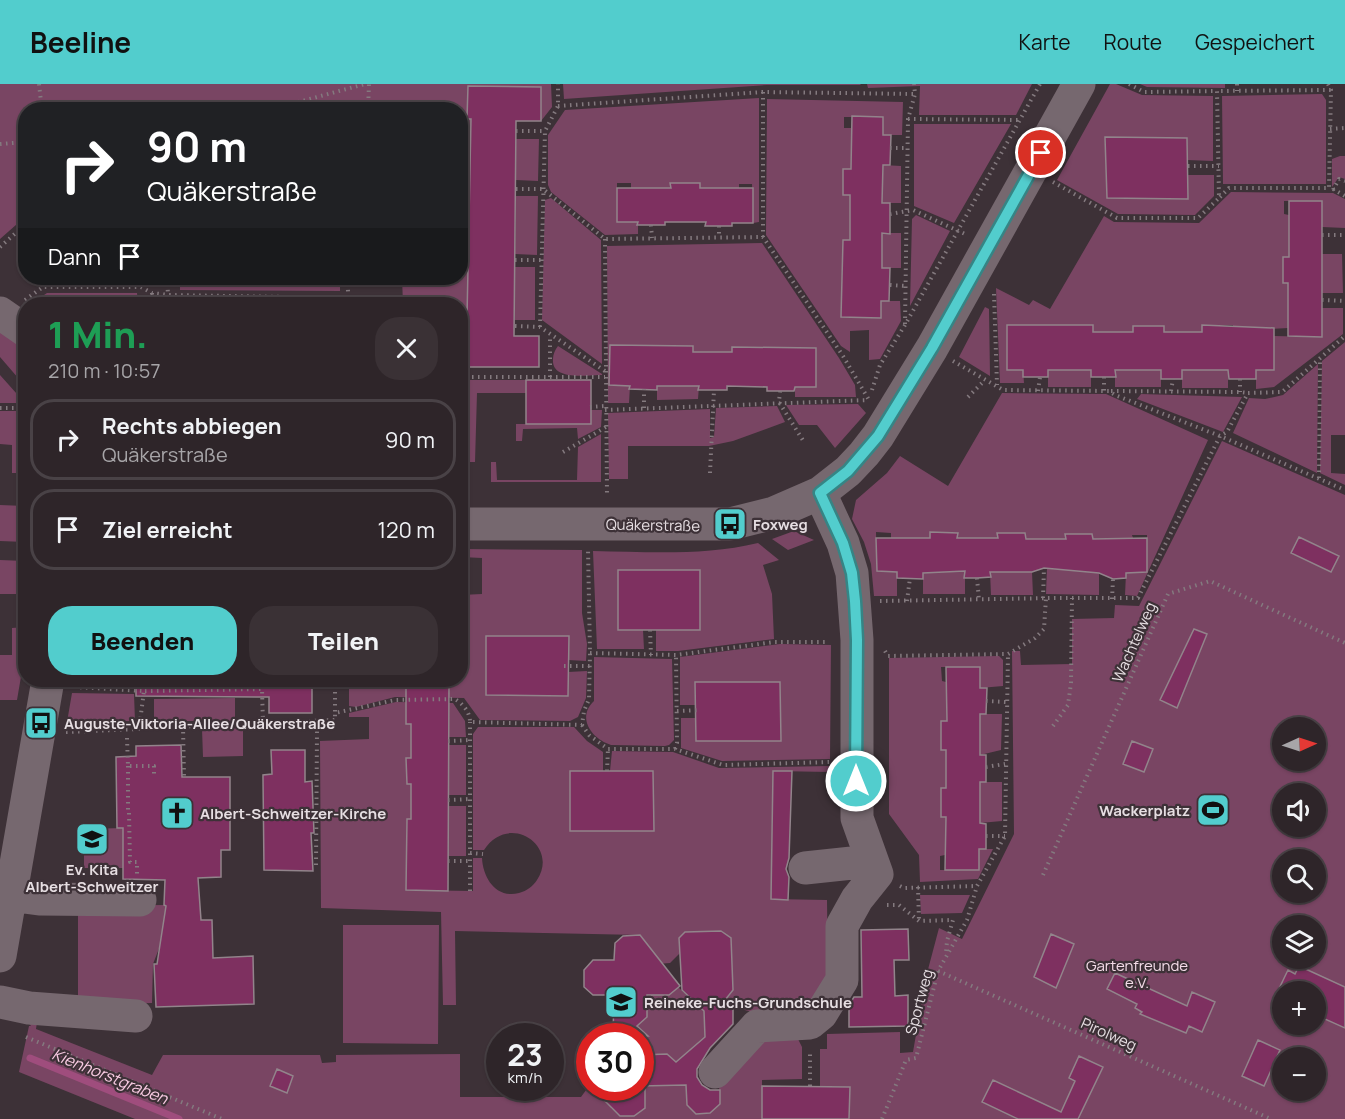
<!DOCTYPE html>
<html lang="de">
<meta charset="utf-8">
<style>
body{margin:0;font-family:Manrope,sans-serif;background:#3a3135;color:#f1f3f6;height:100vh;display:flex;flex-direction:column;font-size:22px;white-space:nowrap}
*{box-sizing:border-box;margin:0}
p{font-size:20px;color:#a7a5a8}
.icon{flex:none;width:33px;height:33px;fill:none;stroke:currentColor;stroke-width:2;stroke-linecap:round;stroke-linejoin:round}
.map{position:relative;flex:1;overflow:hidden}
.side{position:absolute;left:18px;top:213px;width:450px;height:390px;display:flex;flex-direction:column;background:#2e2529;border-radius:24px;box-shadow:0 2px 4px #0004,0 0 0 2px #494246}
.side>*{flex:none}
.top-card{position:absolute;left:18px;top:18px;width:450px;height:183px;border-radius:24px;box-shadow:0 2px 4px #0004,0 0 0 2px #494246;background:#202124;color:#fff;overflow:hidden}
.needle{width:39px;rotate:87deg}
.buttons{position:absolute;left:1272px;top:633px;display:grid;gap:12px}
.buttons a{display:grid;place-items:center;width:54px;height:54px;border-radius:50%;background:#2e2529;box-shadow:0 2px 4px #0004,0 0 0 2px #494246;font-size:30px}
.speed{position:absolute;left:486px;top:939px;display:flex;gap:12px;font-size:30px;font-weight:700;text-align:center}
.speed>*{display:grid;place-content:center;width:78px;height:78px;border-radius:50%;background:#2e2529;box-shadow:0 2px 4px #0004,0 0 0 2px #494246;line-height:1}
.speed small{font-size:15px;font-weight:400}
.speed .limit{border:9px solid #d22;background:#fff;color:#111}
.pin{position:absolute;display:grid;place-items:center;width:51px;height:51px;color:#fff;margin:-26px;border:3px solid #fff;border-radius:50%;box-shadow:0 2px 6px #0007}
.me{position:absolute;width:66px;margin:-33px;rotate:0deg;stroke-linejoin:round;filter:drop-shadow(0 0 4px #0008)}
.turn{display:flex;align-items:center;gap:21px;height:126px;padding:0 30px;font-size:27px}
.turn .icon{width:78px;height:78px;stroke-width:2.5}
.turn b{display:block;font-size:42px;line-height:51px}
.then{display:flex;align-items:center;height:57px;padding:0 30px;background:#0003;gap:12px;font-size:22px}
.round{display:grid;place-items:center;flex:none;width:63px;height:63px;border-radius:24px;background:#3a3135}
.summary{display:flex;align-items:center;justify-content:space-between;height:102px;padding:0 30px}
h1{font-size:36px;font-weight:800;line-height:45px;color:#1e9e55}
.cta{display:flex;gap:12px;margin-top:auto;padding:12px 30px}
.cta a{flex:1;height:69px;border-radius:24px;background:#52cdcd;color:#111;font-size:24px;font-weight:800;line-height:69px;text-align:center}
.cta a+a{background:#3a3135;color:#f1f3f6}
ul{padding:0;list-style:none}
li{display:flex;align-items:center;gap:18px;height:81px;margin:0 12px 9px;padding:0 18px;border:3px solid #494246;border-radius:24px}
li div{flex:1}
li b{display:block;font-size:22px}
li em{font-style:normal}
header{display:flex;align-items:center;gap:36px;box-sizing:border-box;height:84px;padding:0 30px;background:#52cdcd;color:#111}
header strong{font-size:28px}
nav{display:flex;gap:33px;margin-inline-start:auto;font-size:21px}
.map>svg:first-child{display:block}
.green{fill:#794563;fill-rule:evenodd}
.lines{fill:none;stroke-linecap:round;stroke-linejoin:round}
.stream{stroke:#9f4d7d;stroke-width:7}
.building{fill:#7e3060;stroke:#92848b;stroke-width:1.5}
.path{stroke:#847a7f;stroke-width:4;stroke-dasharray:1.5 4.5;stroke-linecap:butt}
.minor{stroke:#76686f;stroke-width:33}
.route-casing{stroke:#358585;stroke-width:15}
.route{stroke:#52cdcd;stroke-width:10}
.labels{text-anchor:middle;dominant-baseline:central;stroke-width:4.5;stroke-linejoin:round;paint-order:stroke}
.poi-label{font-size:15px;font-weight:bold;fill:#e6dee2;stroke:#3d3137;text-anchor:start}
.street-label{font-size:15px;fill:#e6dee2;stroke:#3d3137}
.park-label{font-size:15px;fill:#f4dce8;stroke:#3d3137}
.water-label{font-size:16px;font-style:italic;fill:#f9cbe3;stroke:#3d3137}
</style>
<header>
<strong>Beeline</strong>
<nav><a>Karte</a><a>Route</a><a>Gespeichert</a></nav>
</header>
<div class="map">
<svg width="1345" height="1035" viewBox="0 0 1345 1035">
<rect width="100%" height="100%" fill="#3d3137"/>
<!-- green -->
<path class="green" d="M0 0H551L552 23 541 37V3H468L467 35H476L473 253H465V289H461L460 220H403L402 194H460V26H26L25 91 18 92V117L25 118V133L0 155Z
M563 0H860L861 1H767L564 15Z
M867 0H1032L1016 31H919L920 2 868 4Z
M1110 0H1116L1142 11 1213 12V77L1187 76 1186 54H1105L1107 114 1188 115V91H1214V112L1195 131 1118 130 1057 96Z
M1140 0H1225V4L1147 3Z
M1322 10 1326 16V100H1223L1222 12Z
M759 14V138L753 139 752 100H739V104H700L670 100 671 104H631V99H617V138H638V150L605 151 551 108 548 101V51L565 26Z
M767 15 903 18 902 51H883L882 33H844V44H851V85H843V111H850V156H843L841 233 881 234V217H900L901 237 880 275 869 276V246L850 247V268L841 262 766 151Z
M914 40H1011L954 139 914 122Z
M516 55H539L538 97 516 96Z
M1340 72H1345V95L1339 93 1332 103V75Z
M883 81 901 82V119H882Z
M1231 108 1333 109 1345 115V144L1322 143V117H1284V130L1289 131V173H1283L1288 199V244L1233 247V241H1203L1202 248H1164V242H1133V248H1093L1032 241H1007V286H1023L1024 299H1000L996 204 1029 221 1033 216 1050 225 1104 132 1114 138 1199 139Z
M516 112H538L537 171 515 170Z
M551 114 601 156 602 280 542 236 545 116Z
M916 131 950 147 910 222 912 135Z
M882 149H901V184H882Z
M762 159 839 274 855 301 856 313H795V303H816V264L732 263V268H693V262L610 261 609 301 630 302 629 319H608L607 162Z
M1322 170H1342L1343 209H1322Z
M515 183H535V236H515Z
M47 194H154V197H47Z
M180 194H340V207L180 206Z
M47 209H137L138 220H34L32 219Z
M175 218 343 219V220H175Z
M985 223 989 225 990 292 959 273Z
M1322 224H1343V250L1274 303 1256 305V286H1274V252L1321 253Z
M0 242C27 264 25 268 25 302L0 273Z
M1345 258V351H1331V389L1345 390V401L1320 389 1322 277Z
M558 262 602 290V291C588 291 551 297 553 275 553 270 555 266 558 262Z
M1318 280 1317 389 1233 349 1249 314 1265 315 1283 311Z
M1048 286H1091V303H1048Z
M1115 286H1161V303H1115Z
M1182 286H1228V304H1182Z
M0 291 25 319H0Z
M461 296H526V309H477L475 378H465L464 398 461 397Z
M657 302H699L698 315 657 316Z
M1002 309 1106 310 1208 356 1137 512 1125 511 1126 489 1147 487V451H1132L1133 454 1093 455 1092 450H1066V455H1026L1025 449H997L998 454H957L958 449 930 448V454H891V449L876 448 877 487 897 488V512H874L871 480 864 458 852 435 856 416 887 389 900 372 948 402Z
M1141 310 1242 313 1223 348 1137 315Z
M858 320 866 329 835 364 817 341H799L786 321Z
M777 322 785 338 733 357 709 362H628V395H609L608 329 710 325V354L714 353 716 324Z
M591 326H602L601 343 578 355 577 344 523 345 522 357H516V340H590Z
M0 327H22L25 331V389H12V361L0 360Z
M601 350V398H491V378H496L497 396H577L578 363Z
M1222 357 1345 411V1035H849L850 1003 820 1002V965H827V950L900 948V969L913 968 926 893 939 844 962 855 1014 750 1012 567H1020L1021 581 1072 580V535L1114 534 1115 521 1139 522ZM1282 644H1316V676H1282ZM1282 710H1316V742H1282ZM1282 776H1316V808H1282ZM1282 842H1316V874H1282ZM1282 908H1316V940H1282ZM1282 974H1316V1006H1282Z
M0 421 25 422V458L0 457Z
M794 447 814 456 788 466 772 455Z
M758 459 779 476 763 481 772 510 774 555 678 567H656V546H700V486H619L618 546H643L644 565H597L593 467C648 468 704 472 758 459Z
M461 465 582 466V529L587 560 586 577 568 576V552H487L486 574H492V589L486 590V611L568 612V588L587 587 586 614 578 633 570 637 480 636 464 614 395 613 356 623 349 622V596H460L461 511 482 510V474L461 473Z
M0 476 25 477V510H0Z
M1047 484 1099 489V511L1046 510Z
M965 487V510H923V489Z
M990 488H1032L1033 511H991Z
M25 543 24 575 17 616H0V571H12V544Z
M780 560 831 561 830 675 722 677 681 664V634H695L696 657H781L780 598 696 621H680V573Z
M999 572 1003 576V602L980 604 979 583H941L942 597 946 598 947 637H941L946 666V704L941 705V732L946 733 945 771 940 772V786H979V765H993L978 795 920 798 919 771 889 730V574Z
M594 573 672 575 674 656 669 661 665 662 611 661C592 655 576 634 594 617Z
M72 609 134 610 135 637 67 638Z
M235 614V637H154V615Z
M396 618 453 619 465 637 466 653H448V627L406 640H411V674L406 675 407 699 411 700V735H407L406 760H410L407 806 473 807V774H482C483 794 496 815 519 809 527 807 533 802 537 796 560 761 508 728 484 766H473V650L478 643H574L587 657 603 668V687L570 724V747H654L610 687 612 667 673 668 719 684 830 682V688L773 687 771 815 827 816 828 899 796 932C771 932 747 931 725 916L731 854 721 847 685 848 679 854 680 869 670 879 657 880 648 861 640 851 455 847 456 921H443L441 828 321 824 320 657 369 655V633H349V629Z
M980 630H1002L1001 666 980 671Z
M243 644V672L203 673 202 645Z
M448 661H466V711H448Z
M980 698H1002V737L980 739Z
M448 722H466V772H448Z
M123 744V784H84V745Z
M920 811H970L962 829 921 830Z
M164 821 166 822 160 862 153 880 152 919 78 920V822Z
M343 841H439L438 960 343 959Z
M647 902 657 911H669L678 903 704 927 705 953 676 978 667 970H654L646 981 641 977 640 971 646 964V951L637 942 639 910Z
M20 928 38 931 36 945 152 991 163 971H320L322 979 336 978V971L460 970V1013H581L589 1002 606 1004 612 1009 611 1024 620 1032 645 1023V1008L639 1004 641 997 686 999 687 1021 696 1030 710 1029 720 1020 719 1001 758 951H796L802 963V995L762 996V1035H135L19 988 29 942H31Z"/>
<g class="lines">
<!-- stream -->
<path class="stream" d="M30 974 179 1035"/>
</g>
<!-- building -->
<path class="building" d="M468 2 541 3V37H516L514 252H539V283H466L471 35H467Z
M852 32 883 33V51H891L890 81H883L882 119H890V150L882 149V184H890L889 217H881V234L841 233 843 156H850V111H843V85H851Z
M1105 53 1187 54 1188 115 1107 114Z
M670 99H700V104H753V139H732V142H705L706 138H665V141H637L638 138H617V104H671Z
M1289 117H1322V253L1288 252V199H1283V173H1289Z
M1007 241H1093V248H1133V242H1164V248H1202V241L1274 244V286H1256V295H1229L1228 286H1182V295H1161V286H1115L1116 293H1091V286H1048V293H1023V286H1007Z
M610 261 693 262V268H732V263L816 264V303H795L794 307H767V303L727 302V306H698L699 302H657V306L629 305 630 302 609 301Z
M526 296H591V340H526Z
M930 448 958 449 957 454H998L997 449H1025L1026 455H1066L1065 450H1092L1093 455 1147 454V488L1126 489V494L1113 495 1099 489 1044 484 1032 488H990L991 493 977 494H964L965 487 923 489V495L897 494V488L877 487 876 454H930Z
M1299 453 1339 472 1331 488 1291 469Z
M618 486H700V546H618Z
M1194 545 1207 550 1177 624 1160 616Z
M486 552H569L568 612 486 611Z
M946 583H980V604H987L986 630H980V671H986V698H980V739L986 740V765H979V786H945L946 733H941V704H946V666H941V637H947Z
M136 596H312V629H269V613L136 612Z
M406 596H449L448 807 406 806 407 735H411V700H407L406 674H411V640H406Z
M695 598H780L781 657H696Z
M1132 657 1153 665 1144 688 1123 680Z
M181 661 182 693H230V766H221V793L198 794 201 836H212L213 874 253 872 254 920 156 923 154 880H157L166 822 164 821 165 796 123 795V744H117L116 673 136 672V662Z
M271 666H305V698L312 697 314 749H311L313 787 264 786 263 694V691L272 690Z
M570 687H653L654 747H570Z
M773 687H792L789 774 786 785 789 793 788 816 771 815Z
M908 845 909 876H894L895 912 908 911V942L849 943V921L854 913H862L861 846Z
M721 847 731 854 733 906 725 916 733 922V940L710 964 697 985V993L702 1001 710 1006H720V1020L710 1029 696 1030 687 1021 686 1001 640 1002V971L667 970 676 978 705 953 704 927 682 906 679 854 685 848Z
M1051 850 1074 860 1056 904 1034 893Z
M640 851 680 902 669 911H647V933L637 942 648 952H613L614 911H593L584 903V886L593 876H614L615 859 623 852Z
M1299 882 1345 903V944L1316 931V908H1282V916L1275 913 1288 886 1295 890Z
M1115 889 1187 922 1192 908 1215 918 1202 948 1189 942 1186 949 1140 930 1142 928 1135 924 1137 920 1107 905Z
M1258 956 1280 966 1264 1002 1242 992Z
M1079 972 1103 983 1078 1035H1018L982 1018 993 996 1061 1028 1075 997 1069 994Z
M277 985 293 992 287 1009 270 1002Z
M762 1002 850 1003 849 1035H762Z
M592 1004H645V1024L634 1032H620Z"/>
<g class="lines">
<!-- path -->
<path class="path" d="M39 0 42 26
M1129 0 1144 8 1217 7
M1237 0V7
M1328 0 1331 6 1329 104H1229L1219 114 1217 7 1331 6
M763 8V153
M558 22 763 8 915 10
M269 26 365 0
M368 26 369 0
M908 35 1020 36
M1330 45 1345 44
M516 47H545
M0 60 26 58
M890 64H907
M1188 82H1219
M1053 98 1117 134H1198L1219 114
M516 105H543L605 155 763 153 843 272 869 316
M1333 105 1345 112
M1333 106 1339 95 1345 97
M890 130 913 126 965 150
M651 141 652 154
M719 142V154
M1322 151H1345
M605 155 607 412
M0 163 26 140
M515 176H541
M167 194 168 211
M347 194 349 220
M890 201 906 202
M43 203V194
M152 209V220
M994 210 997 301
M25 216 43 203H141L152 209 168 211 348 214
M1322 216 1345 217
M905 240 908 35 915 10 914 0
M515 242 540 243 605 287
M540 243 545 47 558 22V0
M953 277 1003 306 1109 307 1115 311 1220 352 1345 406
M460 293H605
M550 293V251
M1104 293V307
M1240 295V308
M872 306 880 281 905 241 1040 0
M780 307 779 318 804 358
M1038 307 1040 293
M1111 307 1240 308 1248 309
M1171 307 1173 295
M968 313 985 296
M590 323 605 322
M0 324H26
M644 324V305
M605 326 868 316
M563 368 606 343
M710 389 714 306
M1319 394 1320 274
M977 494 979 516
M1043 514 1044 484
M1112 515 1113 495
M880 517 1054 514H1138L1220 352 1227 348 1248 309 1282 308 1345 252
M907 517 910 494
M650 546 651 571
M885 567 888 572 1008 570 1035 554 1044 545 1046 514
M590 569 676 571 775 558H829
M564 582H590
M143 596 144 607 262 605 263 640
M231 596V607
M255 596V606
M335 596V629L395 616 455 615C463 620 470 628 470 638L582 641 584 627 589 615 590 569 588 465
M986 617 1006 618
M677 627 700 626
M582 641 589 651 608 665H675L723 681 832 678
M183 642 184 693
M1053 642 1068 621 1071 599 1072 514
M147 644 335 636V629
M66 648 139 645 144 607 74 603
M127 654 128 682H154V693
M448 657 470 656
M675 665 677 659 676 571
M128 682V729H129L130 778H137V790
M986 683 1005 680
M607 687 608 665
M448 716 470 715
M986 752H1005
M470 769 483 770
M448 777H471
M316 781 317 647
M1043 791 1168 510 1210 497 1345 559
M900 802 904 804 977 802
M918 803 919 837
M470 807V638
M887 821H899L919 837 953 836 947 857 946 869
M938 887 1271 1035
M26 953 222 1035
M810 1002V967
M882 1035 906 976 916 974 938 887 967 836 977 802 1005 752 1008 570"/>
<!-- minor -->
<path class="minor" d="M0 229 26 247
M460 440H730L774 429 820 409 848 387 864 370 878 352 932 264 1079 0
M805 784 871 777
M9 811 39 815 140 816
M0 872 48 596
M0 918 29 924 136 932
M715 988 757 942 810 939 821 930 842 896V842L857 815 877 790 857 734V556L852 489 843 459 820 409"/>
</g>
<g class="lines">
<!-- route casing -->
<g class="route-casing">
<path id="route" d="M856 697 857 556 855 517 852 489 843 459 820 409 848 387 878 352 932 264 1041 69"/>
</g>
<!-- route -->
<use href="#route" class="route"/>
</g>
<!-- icons -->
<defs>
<g id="bus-square" transform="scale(1.725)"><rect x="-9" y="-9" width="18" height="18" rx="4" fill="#52cdcd" stroke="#3d3137"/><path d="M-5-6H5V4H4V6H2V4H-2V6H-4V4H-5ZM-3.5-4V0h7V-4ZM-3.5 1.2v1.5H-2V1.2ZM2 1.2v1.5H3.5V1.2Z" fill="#111"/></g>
<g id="stadium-square" transform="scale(1.725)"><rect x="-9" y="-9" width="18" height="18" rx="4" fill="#52cdcd" stroke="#3d3137"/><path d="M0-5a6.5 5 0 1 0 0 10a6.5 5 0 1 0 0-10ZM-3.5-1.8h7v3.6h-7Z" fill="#111"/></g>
<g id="church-square" transform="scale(1.725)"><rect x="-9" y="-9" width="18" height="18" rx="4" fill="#52cdcd" stroke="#3d3137"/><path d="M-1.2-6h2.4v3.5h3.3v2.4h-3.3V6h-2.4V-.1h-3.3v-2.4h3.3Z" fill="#111"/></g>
<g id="school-square" transform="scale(1.725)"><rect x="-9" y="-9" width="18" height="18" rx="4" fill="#52cdcd" stroke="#3d3137"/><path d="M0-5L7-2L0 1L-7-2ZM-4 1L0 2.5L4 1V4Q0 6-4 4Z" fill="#111"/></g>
</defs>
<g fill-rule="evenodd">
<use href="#bus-square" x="730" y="440"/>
<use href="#bus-square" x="41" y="639"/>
<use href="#stadium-square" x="1213" y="726"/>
<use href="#church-square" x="177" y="729"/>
<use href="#school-square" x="92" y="755"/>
<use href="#school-square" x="621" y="918"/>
</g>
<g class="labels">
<!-- poi labels -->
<g class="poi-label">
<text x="753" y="440">Foxweg</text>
<text x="64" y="639">Auguste-Viktoria-Allee/Quäkerstraße</text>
<text x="1190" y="726" text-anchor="end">Wackerplatz</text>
<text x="200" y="729">Albert-Schweitzer-Kirche</text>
<text x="92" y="785" text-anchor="middle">Ev. Kita<tspan x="92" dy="17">Albert-Schweitzer</tspan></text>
<text x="644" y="918">Reineke-Fuchs-Grundschule</text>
</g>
<!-- street labels -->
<g class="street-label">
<text transform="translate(653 441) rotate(1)">Quäkerstraße</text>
<text transform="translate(1134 558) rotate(-66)">Wachtelweg</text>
<text transform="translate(919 918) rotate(-75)">Sportweg</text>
<text transform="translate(1109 950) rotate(24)">Pirolweg</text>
</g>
<!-- park labels -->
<g class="park-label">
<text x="1137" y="881">Gartenfreunde<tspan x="1137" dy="17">e.V.</tspan></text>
</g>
<!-- water labels -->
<g class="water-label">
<text transform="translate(110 992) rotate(22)">Kienhorstgraben</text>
</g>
</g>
</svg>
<div class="buttons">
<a><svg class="needle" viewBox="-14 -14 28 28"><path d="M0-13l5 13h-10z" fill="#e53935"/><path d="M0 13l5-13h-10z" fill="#a7a5a8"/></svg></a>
<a><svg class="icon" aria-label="sound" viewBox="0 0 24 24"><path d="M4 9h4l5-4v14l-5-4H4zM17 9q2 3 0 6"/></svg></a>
<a><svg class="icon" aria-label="search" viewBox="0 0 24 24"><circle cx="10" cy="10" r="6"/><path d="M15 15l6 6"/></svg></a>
<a><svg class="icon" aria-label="layers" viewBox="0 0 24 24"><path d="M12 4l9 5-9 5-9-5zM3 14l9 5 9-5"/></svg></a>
<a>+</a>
<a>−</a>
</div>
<div class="speed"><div>23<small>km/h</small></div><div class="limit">30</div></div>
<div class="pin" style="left:1041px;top:69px;background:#d93025"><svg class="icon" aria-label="arrive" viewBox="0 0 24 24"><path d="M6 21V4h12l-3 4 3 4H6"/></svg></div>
<svg class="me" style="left:856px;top:697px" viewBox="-20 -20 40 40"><circle r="17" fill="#52cdcd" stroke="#fff" stroke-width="3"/><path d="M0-11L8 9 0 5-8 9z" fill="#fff"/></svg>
<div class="top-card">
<div class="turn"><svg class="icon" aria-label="right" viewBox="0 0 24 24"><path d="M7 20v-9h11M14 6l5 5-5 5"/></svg><div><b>90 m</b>Quäkerstraße</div></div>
<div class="then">Dann<svg class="icon" aria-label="arrive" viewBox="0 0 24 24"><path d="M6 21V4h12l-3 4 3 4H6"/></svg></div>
</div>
<section class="side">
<div class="summary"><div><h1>1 Min.</h1><p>210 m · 10:57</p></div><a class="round"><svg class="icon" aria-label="close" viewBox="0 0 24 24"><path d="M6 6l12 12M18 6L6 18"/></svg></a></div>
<ul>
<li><svg class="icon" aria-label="right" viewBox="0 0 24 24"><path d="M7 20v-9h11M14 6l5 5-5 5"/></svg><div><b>Rechts abbiegen</b><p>Quäkerstraße</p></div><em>90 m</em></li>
<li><svg class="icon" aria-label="arrive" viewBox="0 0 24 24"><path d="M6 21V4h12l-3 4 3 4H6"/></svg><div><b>Ziel erreicht</b></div><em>120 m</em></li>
</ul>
<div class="cta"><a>Beenden</a><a>Teilen</a></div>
</section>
</div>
